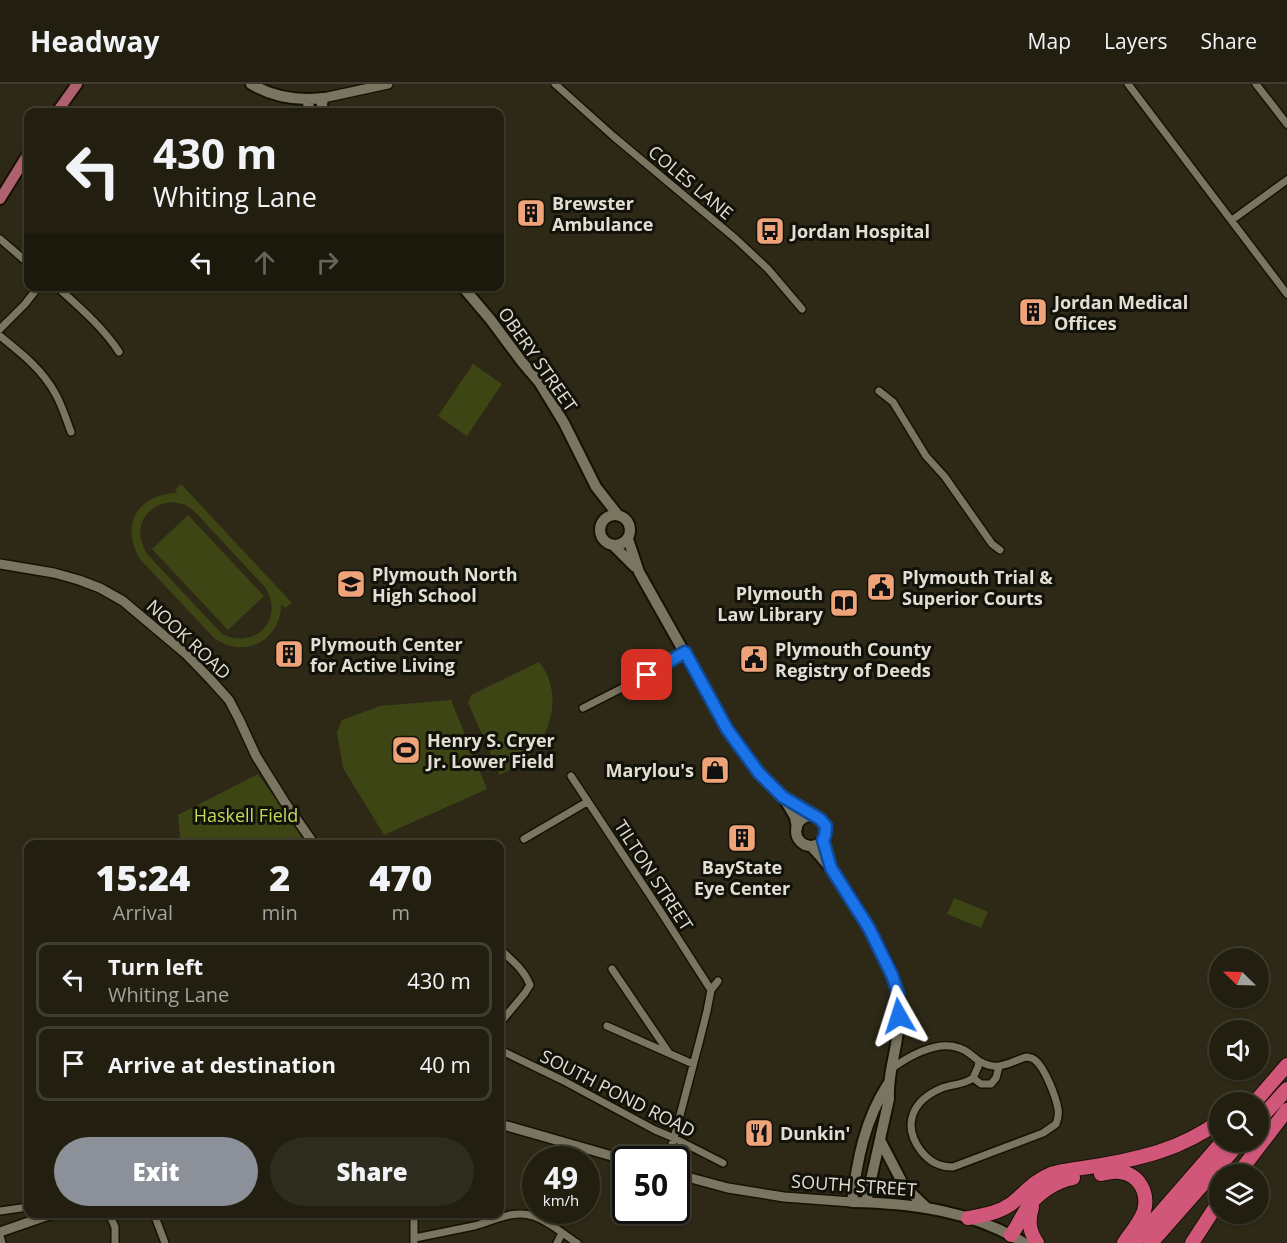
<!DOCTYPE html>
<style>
body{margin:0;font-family:"Open Sans",sans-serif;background:#2e2c1e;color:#f1f3f6;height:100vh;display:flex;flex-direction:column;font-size:22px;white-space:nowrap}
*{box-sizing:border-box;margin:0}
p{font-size:20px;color:#a2a29f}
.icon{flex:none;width:33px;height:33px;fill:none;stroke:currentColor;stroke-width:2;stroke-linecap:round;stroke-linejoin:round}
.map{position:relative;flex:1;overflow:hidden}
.sheet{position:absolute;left:24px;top:756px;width:480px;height:378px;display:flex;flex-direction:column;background:#221f10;border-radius:12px;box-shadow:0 2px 4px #0004,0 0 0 2px #3f3d30}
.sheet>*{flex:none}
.guide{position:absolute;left:24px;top:24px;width:480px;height:183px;border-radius:12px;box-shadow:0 2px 4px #0004,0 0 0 2px #3f3d30;background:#221f10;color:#f1f3f6;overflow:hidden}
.needle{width:39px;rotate:293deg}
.controls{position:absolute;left:1209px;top:864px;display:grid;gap:12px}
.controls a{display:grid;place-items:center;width:60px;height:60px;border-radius:50%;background:#221f10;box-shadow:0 2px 4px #0004,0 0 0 2px #3f3d30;font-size:30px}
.speed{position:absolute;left:522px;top:1062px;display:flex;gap:12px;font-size:30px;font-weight:700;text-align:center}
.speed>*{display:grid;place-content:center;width:78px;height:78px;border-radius:50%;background:#221f10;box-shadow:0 2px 4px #0004,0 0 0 2px #3f3d30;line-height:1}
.speed small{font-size:15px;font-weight:400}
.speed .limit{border:3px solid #111;border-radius:9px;background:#fff;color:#111}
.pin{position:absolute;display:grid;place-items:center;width:51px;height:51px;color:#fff;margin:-26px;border-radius:12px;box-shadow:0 3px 9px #0006}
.me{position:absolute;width:66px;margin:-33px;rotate:354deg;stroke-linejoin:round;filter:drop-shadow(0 0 4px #0008)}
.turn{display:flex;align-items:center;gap:21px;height:126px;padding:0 30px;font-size:27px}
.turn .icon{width:78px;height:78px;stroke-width:2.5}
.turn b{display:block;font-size:42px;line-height:51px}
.lanes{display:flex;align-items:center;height:57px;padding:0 30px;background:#0003;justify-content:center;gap:30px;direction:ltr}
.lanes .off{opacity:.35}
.eta{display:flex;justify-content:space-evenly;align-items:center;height:102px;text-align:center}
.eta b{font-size:36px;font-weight:800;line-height:42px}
.primary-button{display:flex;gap:12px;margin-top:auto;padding:12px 30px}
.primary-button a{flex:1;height:69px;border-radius:36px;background:#8c9099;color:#fff;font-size:24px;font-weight:800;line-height:69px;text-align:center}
.primary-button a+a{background:#2e2c1e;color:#f1f3f6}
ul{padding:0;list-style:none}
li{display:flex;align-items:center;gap:18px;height:75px;margin:0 12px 9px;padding:0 18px;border:3px solid #3f3d30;border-radius:12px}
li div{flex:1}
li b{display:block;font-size:22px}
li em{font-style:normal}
header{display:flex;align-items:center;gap:36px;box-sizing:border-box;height:84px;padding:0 30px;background:#221f10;border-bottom:2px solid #3f3d30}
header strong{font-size:28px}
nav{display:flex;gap:33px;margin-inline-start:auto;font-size:21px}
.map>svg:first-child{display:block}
.green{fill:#3d4515;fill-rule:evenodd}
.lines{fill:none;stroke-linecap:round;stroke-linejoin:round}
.minor-casing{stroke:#161102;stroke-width:10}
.tertiary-casing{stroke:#161102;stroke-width:12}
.secondary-casing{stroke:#161102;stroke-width:14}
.primary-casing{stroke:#161102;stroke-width:14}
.motorway-casing{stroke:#161102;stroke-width:16}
.minor{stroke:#7a7560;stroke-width:7}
.tertiary{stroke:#7a7560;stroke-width:9}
.secondary{stroke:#7a7560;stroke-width:10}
.primary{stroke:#ae6270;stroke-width:10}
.motorway{stroke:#d0567a;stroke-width:14}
.route-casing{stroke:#114b97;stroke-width:15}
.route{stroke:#1a73e8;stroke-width:10}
.labels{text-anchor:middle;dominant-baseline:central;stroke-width:6;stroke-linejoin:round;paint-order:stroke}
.street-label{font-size:18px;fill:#e1ded3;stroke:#13120a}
.poi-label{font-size:18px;font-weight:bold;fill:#e1ded3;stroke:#13120a;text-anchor:start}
.park-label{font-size:18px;fill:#c3da5a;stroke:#13120a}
</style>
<header>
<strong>Headway</strong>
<nav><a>Map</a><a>Layers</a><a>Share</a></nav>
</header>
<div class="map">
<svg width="1287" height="1159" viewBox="0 0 1287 1159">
<rect width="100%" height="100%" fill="#2d2916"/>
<!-- green -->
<path class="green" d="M473 280 502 300 467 352 438 332Z
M181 400 292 519 285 524 281 520C281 558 242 576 213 553L140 475C120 441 137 410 177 409L175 406ZM173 418 186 421 194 427 264 502C286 533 256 567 222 550L148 471C131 446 144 420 173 418Z
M188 431 264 512 228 546 152 465Z
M539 578C560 603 555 642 534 666 525 677 512 684 500 691L468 619 471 611Z
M451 616 487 705 384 751 343 684 337 648 342 636 380 622Z
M258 690 308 760H181L178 731Z
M954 814 988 828 981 844 947 830Z"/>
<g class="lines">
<!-- minor casing -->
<g class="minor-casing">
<path id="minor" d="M555 0 613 52 736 155 768 185 802 225
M1128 0 1287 210
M1256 0 1287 40
M1232 136 1287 96
M0 155 28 179
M56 202C78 222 103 243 119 268
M0 245 25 220 39 202
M0 252C21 269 42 285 55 309 62 321 66 335 71 348
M879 307 893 318 926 372 945 393 992 460 1000 466
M583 624 636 597 685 568
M571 692 661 828 711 906
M524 755 587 718
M500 865C511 876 524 885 530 901L525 909 500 939
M612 885 669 969
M607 942 693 980
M500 966 562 996 655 1046 674 1054 723 1079
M891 985C908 973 937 956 959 964 967 966 972 972 979 977
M973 994 978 983 979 977C998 988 1007 979 1026 973 1031 974 1031 973 1035 976 1045 984 1056 1013 1058 1025 1059 1031 1058 1035 1056 1040L1043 1049 953 1083C939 1083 930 1078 921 1067 901 1040 913 1016 942 1004 952 1000 964 1001 973 994L981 1000H991L996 994 999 983
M667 1076 674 1054 700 955 707 927 711 906 718 897
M0 1127 28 1123
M109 1130 115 1143V1159
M154 1130 165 1159
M414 1130V1159
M0 1152 2 1159
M415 1154C434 1150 454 1146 474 1142 493 1137 514 1125 533 1132 549 1137 563 1150 577 1159
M557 1159 562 1149"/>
</g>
<!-- tertiary casing -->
<g class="tertiary-casing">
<path id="tertiary" d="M323 14 388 0
M0 480 54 489 79 496 100 504 123 517 186 570 211 596 229 616 239 635 256 672 284 717 314 760
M500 1040 626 1076
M676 1090 728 1104 784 1113 852 1118
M0 1148 52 1130"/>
</g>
<!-- secondary casing -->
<g class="secondary-casing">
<path id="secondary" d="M251 0C273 13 297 17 323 14L321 28
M307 15 310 28
M462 202 490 235 522 278 539 298 564 339 596 403 618 431
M600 446a15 15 0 1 1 30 0a15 15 0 1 1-30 0Z
M628 455 639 488 724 639 759 689 783 713 795 733 797 744
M613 461 635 483
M786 715 816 733
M796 747a15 15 0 1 1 30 0a15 15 0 1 1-30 0Z
M811 762C836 788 856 820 873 852 882 868 891 884 896 902 899 912 899 923 899 934 899 961 887 988 889 1015L866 1118
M888 1000C865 1035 857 1076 852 1118 912 1119 973 1127 1024 1159
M880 1056 904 1102 926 1123"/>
</g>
<!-- primary casing -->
<g class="primary-casing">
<path id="primary" d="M57 28 77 0
M0 115 28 70"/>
</g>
<!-- motorway casing -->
<g class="motorway-casing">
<path id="motorway" d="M1255 1018 1287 981
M1258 1037 1287 1005
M1101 1090C1107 1089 1114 1087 1120 1088 1139 1090 1149 1109 1144 1127 1140 1139 1131 1148 1124 1159
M1238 1090 1287 1026
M1032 1123C1028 1137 1029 1147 1037 1159
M968 1134C984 1131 998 1129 1011 1120 1024 1110 1035 1096 1051 1090 1063 1086 1083 1084 1096 1082 1143 1074 1181 1065 1220 1037
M1011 1151C1017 1143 1021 1134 1026 1126 1036 1110 1055 1097 1073 1094
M1134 1159 1222 1058
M1151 1159 1240 1058
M1192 1159 1220 1116"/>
</g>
<!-- minor -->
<use href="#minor" class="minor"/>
<!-- tertiary -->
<use href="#tertiary" class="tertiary"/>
<!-- secondary -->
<use href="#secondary" class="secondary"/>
<!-- primary -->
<use href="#primary" class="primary"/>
<!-- motorway -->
<use href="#motorway" class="motorway"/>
</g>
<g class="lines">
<!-- route casing -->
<g class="route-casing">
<path id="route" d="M647 591 685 568 727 645 759 689 783 713 820 735 826 742 825 752 823 756 831 784 869 844 892 891 898 909 899 932"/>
</g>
<!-- route -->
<use href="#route" class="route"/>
</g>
<!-- icons -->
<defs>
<g id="building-square" transform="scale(1.5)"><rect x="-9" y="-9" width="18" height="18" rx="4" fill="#efa378" stroke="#13120a"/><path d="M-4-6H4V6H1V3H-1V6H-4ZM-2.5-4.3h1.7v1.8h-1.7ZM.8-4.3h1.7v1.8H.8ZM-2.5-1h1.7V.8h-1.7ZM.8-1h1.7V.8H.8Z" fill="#111"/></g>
<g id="bus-square" transform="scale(1.5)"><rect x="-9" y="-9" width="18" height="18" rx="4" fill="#efa378" stroke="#13120a"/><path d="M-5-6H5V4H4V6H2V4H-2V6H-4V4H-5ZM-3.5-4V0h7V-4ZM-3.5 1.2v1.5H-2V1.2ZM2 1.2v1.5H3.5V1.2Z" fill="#111"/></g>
<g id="school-square" transform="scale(1.5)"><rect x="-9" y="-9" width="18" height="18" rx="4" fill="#efa378" stroke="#13120a"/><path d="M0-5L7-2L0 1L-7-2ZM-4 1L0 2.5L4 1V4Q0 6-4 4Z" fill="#111"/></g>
<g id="civic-square" transform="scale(1.5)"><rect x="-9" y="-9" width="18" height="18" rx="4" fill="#efa378" stroke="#13120a"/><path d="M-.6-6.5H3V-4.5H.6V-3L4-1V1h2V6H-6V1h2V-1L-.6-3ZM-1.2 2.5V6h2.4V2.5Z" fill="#111"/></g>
<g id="library-square" transform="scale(1.5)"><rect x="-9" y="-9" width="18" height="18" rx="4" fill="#efa378" stroke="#13120a"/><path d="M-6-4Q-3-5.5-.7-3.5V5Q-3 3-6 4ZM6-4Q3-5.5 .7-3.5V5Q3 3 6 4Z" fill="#111"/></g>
<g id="stadium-square" transform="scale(1.5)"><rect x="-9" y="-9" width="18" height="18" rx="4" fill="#efa378" stroke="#13120a"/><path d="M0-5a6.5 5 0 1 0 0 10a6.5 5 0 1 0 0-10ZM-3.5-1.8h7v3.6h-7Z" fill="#111"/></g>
<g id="shop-square" transform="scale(1.5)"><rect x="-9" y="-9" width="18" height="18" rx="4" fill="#efa378" stroke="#13120a"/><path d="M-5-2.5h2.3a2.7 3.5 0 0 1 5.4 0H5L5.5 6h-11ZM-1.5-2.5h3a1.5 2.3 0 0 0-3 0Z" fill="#111"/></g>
<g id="restaurant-square" transform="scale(1.5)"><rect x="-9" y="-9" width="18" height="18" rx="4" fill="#efa378" stroke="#13120a"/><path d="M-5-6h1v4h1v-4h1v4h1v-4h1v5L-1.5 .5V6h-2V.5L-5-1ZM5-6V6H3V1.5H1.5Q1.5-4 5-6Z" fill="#111"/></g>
</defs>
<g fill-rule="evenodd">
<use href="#building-square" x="531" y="129"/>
<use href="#bus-square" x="770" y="147"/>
<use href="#building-square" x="1033" y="228"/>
<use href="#school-square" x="351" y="500"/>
<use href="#civic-square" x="881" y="503"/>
<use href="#library-square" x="844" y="519"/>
<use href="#building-square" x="289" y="570"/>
<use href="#civic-square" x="754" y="575"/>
<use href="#stadium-square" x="406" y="666"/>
<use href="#shop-square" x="715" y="686"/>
<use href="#building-square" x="742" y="754"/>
<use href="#restaurant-square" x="759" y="1049"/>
</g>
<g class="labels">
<!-- street labels -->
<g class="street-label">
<text transform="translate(691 98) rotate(40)">COLES LANE</text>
<text transform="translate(538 275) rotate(55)">OBERY STREET</text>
<text transform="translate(189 555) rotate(43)">NOOK ROAD</text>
<text transform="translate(654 791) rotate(57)">TILTON STREET</text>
<text transform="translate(618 1009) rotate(27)">SOUTH POND ROAD</text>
<text transform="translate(854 1101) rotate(4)">SOUTH STREET</text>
</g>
<!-- poi labels -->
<g class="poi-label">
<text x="552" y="119">Brewster<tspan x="552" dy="21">Ambulance</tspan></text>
<text x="791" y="147">Jordan Hospital</text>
<text x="1054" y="218">Jordan Medical<tspan x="1054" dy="21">Offices</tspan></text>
<text x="372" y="490">Plymouth North<tspan x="372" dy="21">High School</tspan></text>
<text x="902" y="493">Plymouth Trial &amp;<tspan x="902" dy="21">Superior Courts</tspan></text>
<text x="823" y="509" text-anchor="end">Plymouth<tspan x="823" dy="21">Law Library</tspan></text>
<text x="310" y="560">Plymouth Center<tspan x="310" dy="21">for Active Living</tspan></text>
<text x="775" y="565">Plymouth County<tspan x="775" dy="21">Registry of Deeds</tspan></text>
<text x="427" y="656">Henry S. Cryer<tspan x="427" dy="21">Jr. Lower Field</tspan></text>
<text x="694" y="686" text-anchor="end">Marylou's</text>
<text x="742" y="783" text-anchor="middle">BayState<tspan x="742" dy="21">Eye Center</tspan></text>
<text x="780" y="1049">Dunkin'</text>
</g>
<!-- park labels -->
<g class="park-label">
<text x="246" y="731">Haskell Field</text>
</g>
</g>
</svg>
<div class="controls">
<a><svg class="needle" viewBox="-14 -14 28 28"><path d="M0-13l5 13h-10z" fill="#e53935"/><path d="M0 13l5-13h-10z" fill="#a2a29f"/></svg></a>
<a><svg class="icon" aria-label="sound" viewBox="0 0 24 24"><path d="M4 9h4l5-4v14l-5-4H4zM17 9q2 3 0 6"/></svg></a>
<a><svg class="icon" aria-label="search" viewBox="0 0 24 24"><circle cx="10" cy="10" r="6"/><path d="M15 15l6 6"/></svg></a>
<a><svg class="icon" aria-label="layers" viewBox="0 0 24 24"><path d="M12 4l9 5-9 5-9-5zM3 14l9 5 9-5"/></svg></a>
</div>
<div class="speed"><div>49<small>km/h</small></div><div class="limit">50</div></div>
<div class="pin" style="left:647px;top:591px;background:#d93025"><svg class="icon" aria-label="arrive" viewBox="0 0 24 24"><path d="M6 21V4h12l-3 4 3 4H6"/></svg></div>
<svg class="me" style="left:899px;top:932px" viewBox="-20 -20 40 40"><path d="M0-17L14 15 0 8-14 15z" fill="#1a73e8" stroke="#fff" stroke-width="4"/></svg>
<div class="guide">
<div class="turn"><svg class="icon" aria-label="left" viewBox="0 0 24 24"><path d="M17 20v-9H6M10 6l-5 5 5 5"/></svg><div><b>430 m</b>Whiting Lane</div></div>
<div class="lanes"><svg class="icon" aria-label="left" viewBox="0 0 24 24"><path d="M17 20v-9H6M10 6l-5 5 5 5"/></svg><svg class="icon off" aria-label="ahead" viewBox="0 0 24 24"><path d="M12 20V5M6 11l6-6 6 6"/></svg><svg class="icon off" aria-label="right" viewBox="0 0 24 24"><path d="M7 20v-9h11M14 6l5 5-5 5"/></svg></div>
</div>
<section class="sheet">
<div class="eta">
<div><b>15:24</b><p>Arrival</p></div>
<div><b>2</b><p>min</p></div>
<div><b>470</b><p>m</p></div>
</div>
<ul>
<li><svg class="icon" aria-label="left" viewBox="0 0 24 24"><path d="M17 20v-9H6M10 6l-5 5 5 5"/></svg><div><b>Turn left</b><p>Whiting Lane</p></div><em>430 m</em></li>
<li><svg class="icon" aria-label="arrive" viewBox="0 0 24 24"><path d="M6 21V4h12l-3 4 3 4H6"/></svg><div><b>Arrive at destination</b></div><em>40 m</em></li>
</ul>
<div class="primary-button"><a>Exit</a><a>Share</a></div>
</section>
</div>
